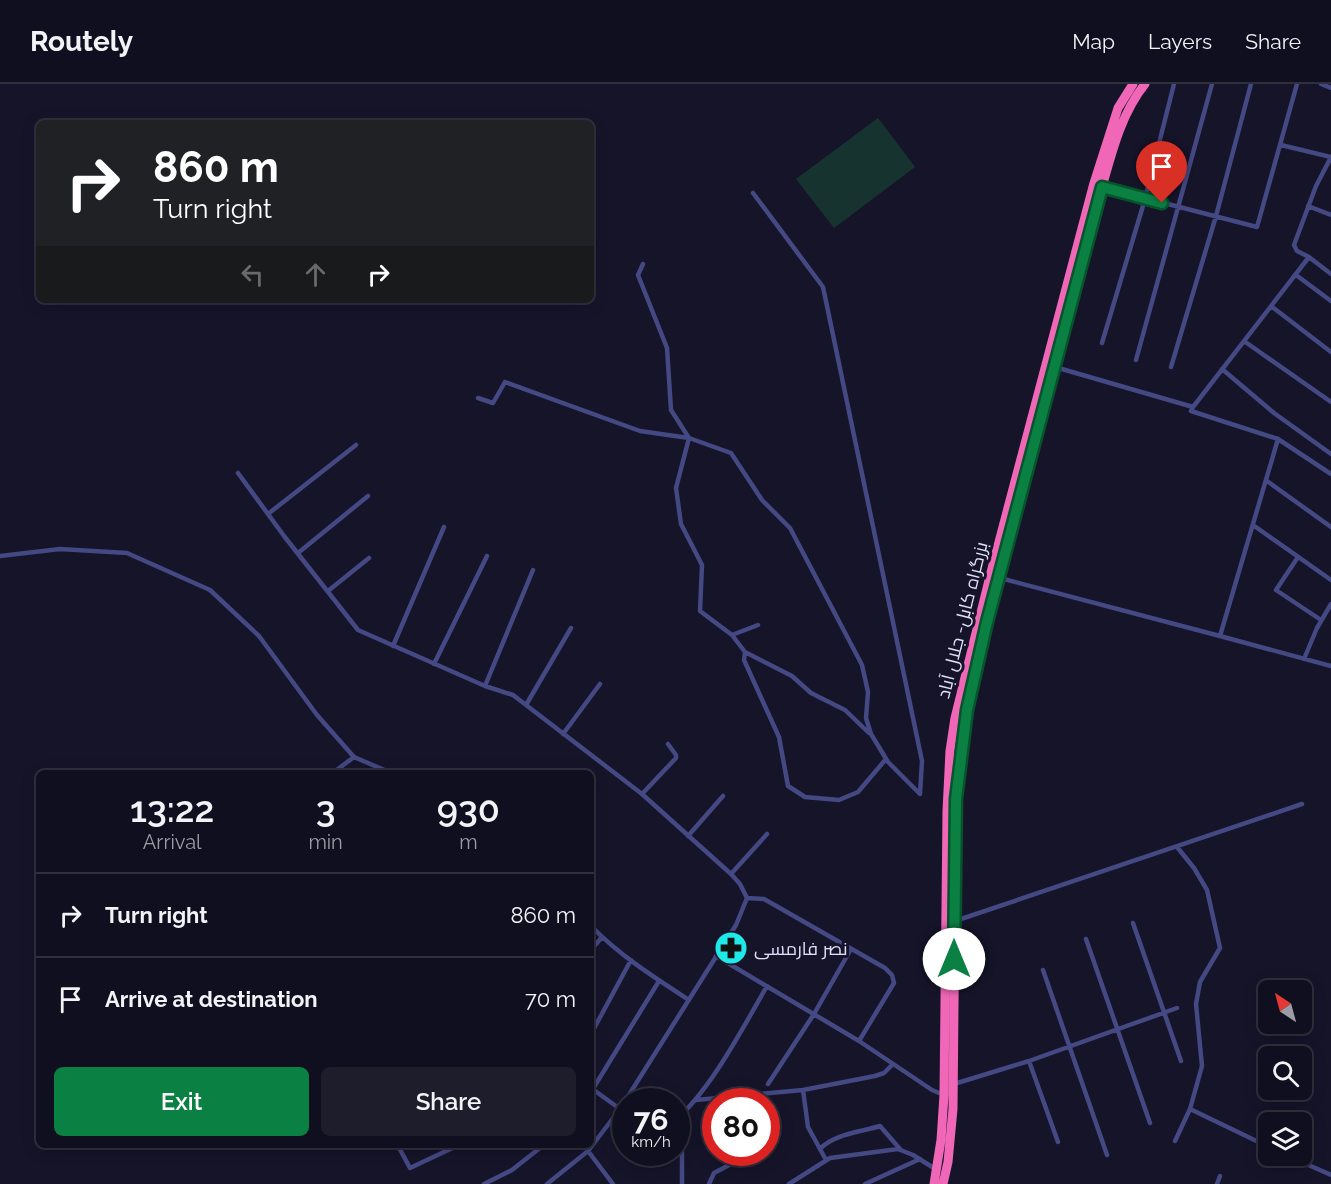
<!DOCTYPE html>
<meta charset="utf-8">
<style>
body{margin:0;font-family:Raleway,Cairo,sans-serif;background:#1e1d2c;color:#f1f3f6;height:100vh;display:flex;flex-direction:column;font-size:22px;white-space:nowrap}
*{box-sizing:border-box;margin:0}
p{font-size:20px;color:#9c9ca4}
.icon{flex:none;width:33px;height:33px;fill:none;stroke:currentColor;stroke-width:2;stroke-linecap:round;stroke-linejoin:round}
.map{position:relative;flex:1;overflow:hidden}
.drawer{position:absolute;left:36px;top:686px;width:558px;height:378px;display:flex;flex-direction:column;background:#100f1f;border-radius:9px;box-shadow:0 3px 15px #0003,0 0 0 2px #302f3d}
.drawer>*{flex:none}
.guide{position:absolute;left:36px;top:36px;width:558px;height:183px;border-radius:9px;box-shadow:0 3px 15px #0003,0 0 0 2px #302f3d;background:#202124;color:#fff;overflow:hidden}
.needle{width:39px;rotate:324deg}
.controls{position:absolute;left:1258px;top:896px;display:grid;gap:12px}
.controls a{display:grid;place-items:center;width:54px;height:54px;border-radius:9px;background:#100f1f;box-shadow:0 3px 15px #0003,0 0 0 2px #302f3d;font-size:30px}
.speed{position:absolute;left:612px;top:1004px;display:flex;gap:12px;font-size:30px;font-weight:700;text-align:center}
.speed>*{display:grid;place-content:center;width:78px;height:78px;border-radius:50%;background:#100f1f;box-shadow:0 3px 15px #0003,0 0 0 2px #302f3d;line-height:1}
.speed small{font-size:15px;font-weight:400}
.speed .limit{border:9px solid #d22;background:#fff;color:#111}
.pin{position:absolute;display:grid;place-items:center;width:51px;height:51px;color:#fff;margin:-62px -26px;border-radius:50% 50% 50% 0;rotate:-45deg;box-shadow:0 0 6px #0007}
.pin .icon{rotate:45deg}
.me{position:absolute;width:66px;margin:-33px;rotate:0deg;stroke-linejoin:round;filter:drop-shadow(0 0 4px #0008)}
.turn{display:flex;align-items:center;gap:21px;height:126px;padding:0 18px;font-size:27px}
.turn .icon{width:78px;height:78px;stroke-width:2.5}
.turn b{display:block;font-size:42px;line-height:51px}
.lanes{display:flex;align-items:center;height:57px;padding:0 18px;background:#0003;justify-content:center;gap:30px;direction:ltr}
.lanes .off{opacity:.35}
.eta{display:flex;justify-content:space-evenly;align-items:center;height:102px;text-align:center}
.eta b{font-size:36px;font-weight:600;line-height:42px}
.action{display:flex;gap:12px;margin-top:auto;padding:12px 18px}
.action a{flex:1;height:69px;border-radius:9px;background:#0b8043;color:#fff;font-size:24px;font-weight:600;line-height:69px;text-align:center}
.action a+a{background:#1e1d2c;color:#f1f3f6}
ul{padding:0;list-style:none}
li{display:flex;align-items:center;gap:18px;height:84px;padding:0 18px;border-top:2px solid #302f3d}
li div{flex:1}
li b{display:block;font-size:22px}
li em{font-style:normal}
header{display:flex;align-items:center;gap:36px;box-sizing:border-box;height:84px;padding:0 30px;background:#100f1f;border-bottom:2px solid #302f3d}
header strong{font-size:28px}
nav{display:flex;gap:33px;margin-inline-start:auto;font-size:21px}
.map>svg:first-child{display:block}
.green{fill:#17332f}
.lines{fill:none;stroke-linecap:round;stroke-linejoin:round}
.street{stroke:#444883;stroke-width:4.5}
.highway{stroke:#ef67b6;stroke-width:9}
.route-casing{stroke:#07532c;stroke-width:15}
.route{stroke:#0b8043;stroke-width:10}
.labels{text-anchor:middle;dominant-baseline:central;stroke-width:6;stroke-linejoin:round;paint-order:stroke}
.street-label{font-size:18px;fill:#e0dffc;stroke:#151429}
.poi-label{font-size:18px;fill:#e0dffc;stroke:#151429;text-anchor:start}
</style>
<header>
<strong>Routely</strong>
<nav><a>Map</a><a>Layers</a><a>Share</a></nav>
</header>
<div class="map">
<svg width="1331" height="1100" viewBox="0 0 1331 1100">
<rect width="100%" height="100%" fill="#151429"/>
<!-- green -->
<path class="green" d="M878 34 915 83 834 144 796 95Z"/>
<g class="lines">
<!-- street -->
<path class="street" d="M1321 0 1331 4
M1281 61 1331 73 1316 102 1294 161 1297 167 1309 173 1331 190
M1102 103 1257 143 1297 0
M1308 122 1331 131
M643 180 638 191 667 264 671 326 689 354 731 369 762 416 790 444 862 581 868 608 866 634 871 650 888 678 920 710 922 677 823 203 753 109
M1296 191 1331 217
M1271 222 1331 268
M1244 257 1331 318
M1102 259 1145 115 1174 0
M1136 276 1212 0
M1055 283 1193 323 1309 173
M1171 283 1216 132 1251 0
M1222 285 1274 329 1331 370
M478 314 493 319 505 298 640 347 689 354 676 404 681 440 702 481 700 527 732 551 758 541
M1193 323 1191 327 1278 355 1220 552 1331 582
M1278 355 1331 390
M238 389 284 452 358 546 485 602 513 611 642 710 731 790 740 800 747 814 736 841 620 1025 588 1067 547 1100
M1267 397 1331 443
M268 430 356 361
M1253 441 1331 496
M298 469 368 412
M0 472 60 465 127 469 210 506 259 552 317 631 354 673 389 688
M1298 473 1276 506 1321 536
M1000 494 1220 552
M328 507 369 474
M732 551 745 568 792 592 811 609 845 626 869 649
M393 562 444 443
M745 568 744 576 779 653 788 702 805 713 839 716 858 708 886 675
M1304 575 1317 544 1331 520
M434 580 487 472
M485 602 533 486
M526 621 571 544
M563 650 600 600
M334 688 354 673
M642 710 676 674V671L668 660
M688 752 723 712
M731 790 767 750
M747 814 764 815 885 884 892 891 894 899 859 957
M955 837 1302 720
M1133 839 1181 977
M591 842C619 871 655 894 689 916
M1086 855 1150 1039
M591 866 602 853
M716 872 859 957 932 1006 944 1011
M1043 886 1107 1071
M591 950 631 876
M1029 977 1058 1058
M768 1000 814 930 851 865
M954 1000 1029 977 1177 924
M591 1004 620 1025
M803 1006 808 1043 826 1076
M591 1008 659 897
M696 1016 803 1006 875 992 884 989 893 980
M1190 1025 1269 1063
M1175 1057 1190 1025 1202 982 1196 920 1200 898 1220 864 1207 806 1194 784 1177 763
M397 1060 410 1084 461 1060
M820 1065C834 1050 861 1048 880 1042L900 1065
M588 1067 613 1100
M1286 1071 1331 1091
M484 1100 512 1086 545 1060
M682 1100V1030C714 999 744 942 767 902
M709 1100 714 1089 748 1071
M789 1100 830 1074 898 1065 913 1071 937 1086
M865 1100 920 1075
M1217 1100 1220 1092"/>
<!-- highway -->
<path class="highway" d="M934 1100 941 1056 944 1011 947 727 950 667 955 634 990 492 1094 99 1118 24 1133 0
M943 1100 948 1078 953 1025 956 715 967 626 987 539 1102 103C1112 68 1121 30 1145 0"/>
</g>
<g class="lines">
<!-- route casing -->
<g class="route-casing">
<path id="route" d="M954 875 956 715 967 626 987 538 1102 103 1162 119"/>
</g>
<!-- route -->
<use href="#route" class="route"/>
</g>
<!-- icons -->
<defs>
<g id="pharmacy-disc" transform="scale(1.725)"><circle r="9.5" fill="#1fe8e8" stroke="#151429"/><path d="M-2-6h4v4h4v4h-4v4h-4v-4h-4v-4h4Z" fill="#111"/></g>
</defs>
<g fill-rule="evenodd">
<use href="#pharmacy-disc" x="731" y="864"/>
</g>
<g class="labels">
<!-- street labels -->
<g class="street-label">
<text transform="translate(962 536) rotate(-76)">بزرگراه کابل- جلال آباد</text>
</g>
<!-- poi labels -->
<g class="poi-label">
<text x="754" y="864">نصر فارمسی</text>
</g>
</g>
</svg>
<div class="controls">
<a><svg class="needle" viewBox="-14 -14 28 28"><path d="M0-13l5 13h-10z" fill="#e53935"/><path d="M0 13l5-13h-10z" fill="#9c9ca4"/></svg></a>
<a><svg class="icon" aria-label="search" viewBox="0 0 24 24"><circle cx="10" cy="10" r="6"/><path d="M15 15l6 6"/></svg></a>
<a><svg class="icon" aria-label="layers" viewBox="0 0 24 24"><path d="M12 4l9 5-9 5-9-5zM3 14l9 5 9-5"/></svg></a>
</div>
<div class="speed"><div>76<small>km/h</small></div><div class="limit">80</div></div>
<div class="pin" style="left:1162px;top:119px;background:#d93025"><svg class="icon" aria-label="arrive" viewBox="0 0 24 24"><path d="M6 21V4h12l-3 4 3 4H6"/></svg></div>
<svg class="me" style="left:954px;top:875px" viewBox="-20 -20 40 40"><circle r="19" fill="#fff"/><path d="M0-13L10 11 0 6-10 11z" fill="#0b8043"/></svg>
<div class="guide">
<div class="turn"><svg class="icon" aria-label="right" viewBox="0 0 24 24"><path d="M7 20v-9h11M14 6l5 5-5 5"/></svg><div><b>860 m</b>Turn right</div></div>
<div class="lanes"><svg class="icon off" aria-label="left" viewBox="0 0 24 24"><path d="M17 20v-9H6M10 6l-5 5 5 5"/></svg><svg class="icon off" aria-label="ahead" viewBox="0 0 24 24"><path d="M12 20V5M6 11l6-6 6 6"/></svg><svg class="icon" aria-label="right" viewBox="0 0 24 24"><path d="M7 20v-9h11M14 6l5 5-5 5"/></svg></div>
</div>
<section class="drawer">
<div class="eta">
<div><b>13:22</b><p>Arrival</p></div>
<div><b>3</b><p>min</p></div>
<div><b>930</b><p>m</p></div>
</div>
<ul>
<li><svg class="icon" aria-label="right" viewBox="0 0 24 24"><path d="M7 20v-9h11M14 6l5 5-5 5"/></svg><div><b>Turn right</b></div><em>860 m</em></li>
<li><svg class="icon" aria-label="arrive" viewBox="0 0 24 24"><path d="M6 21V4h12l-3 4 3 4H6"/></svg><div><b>Arrive at destination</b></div><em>70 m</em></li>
</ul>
<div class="action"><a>Exit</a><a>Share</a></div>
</section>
</div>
